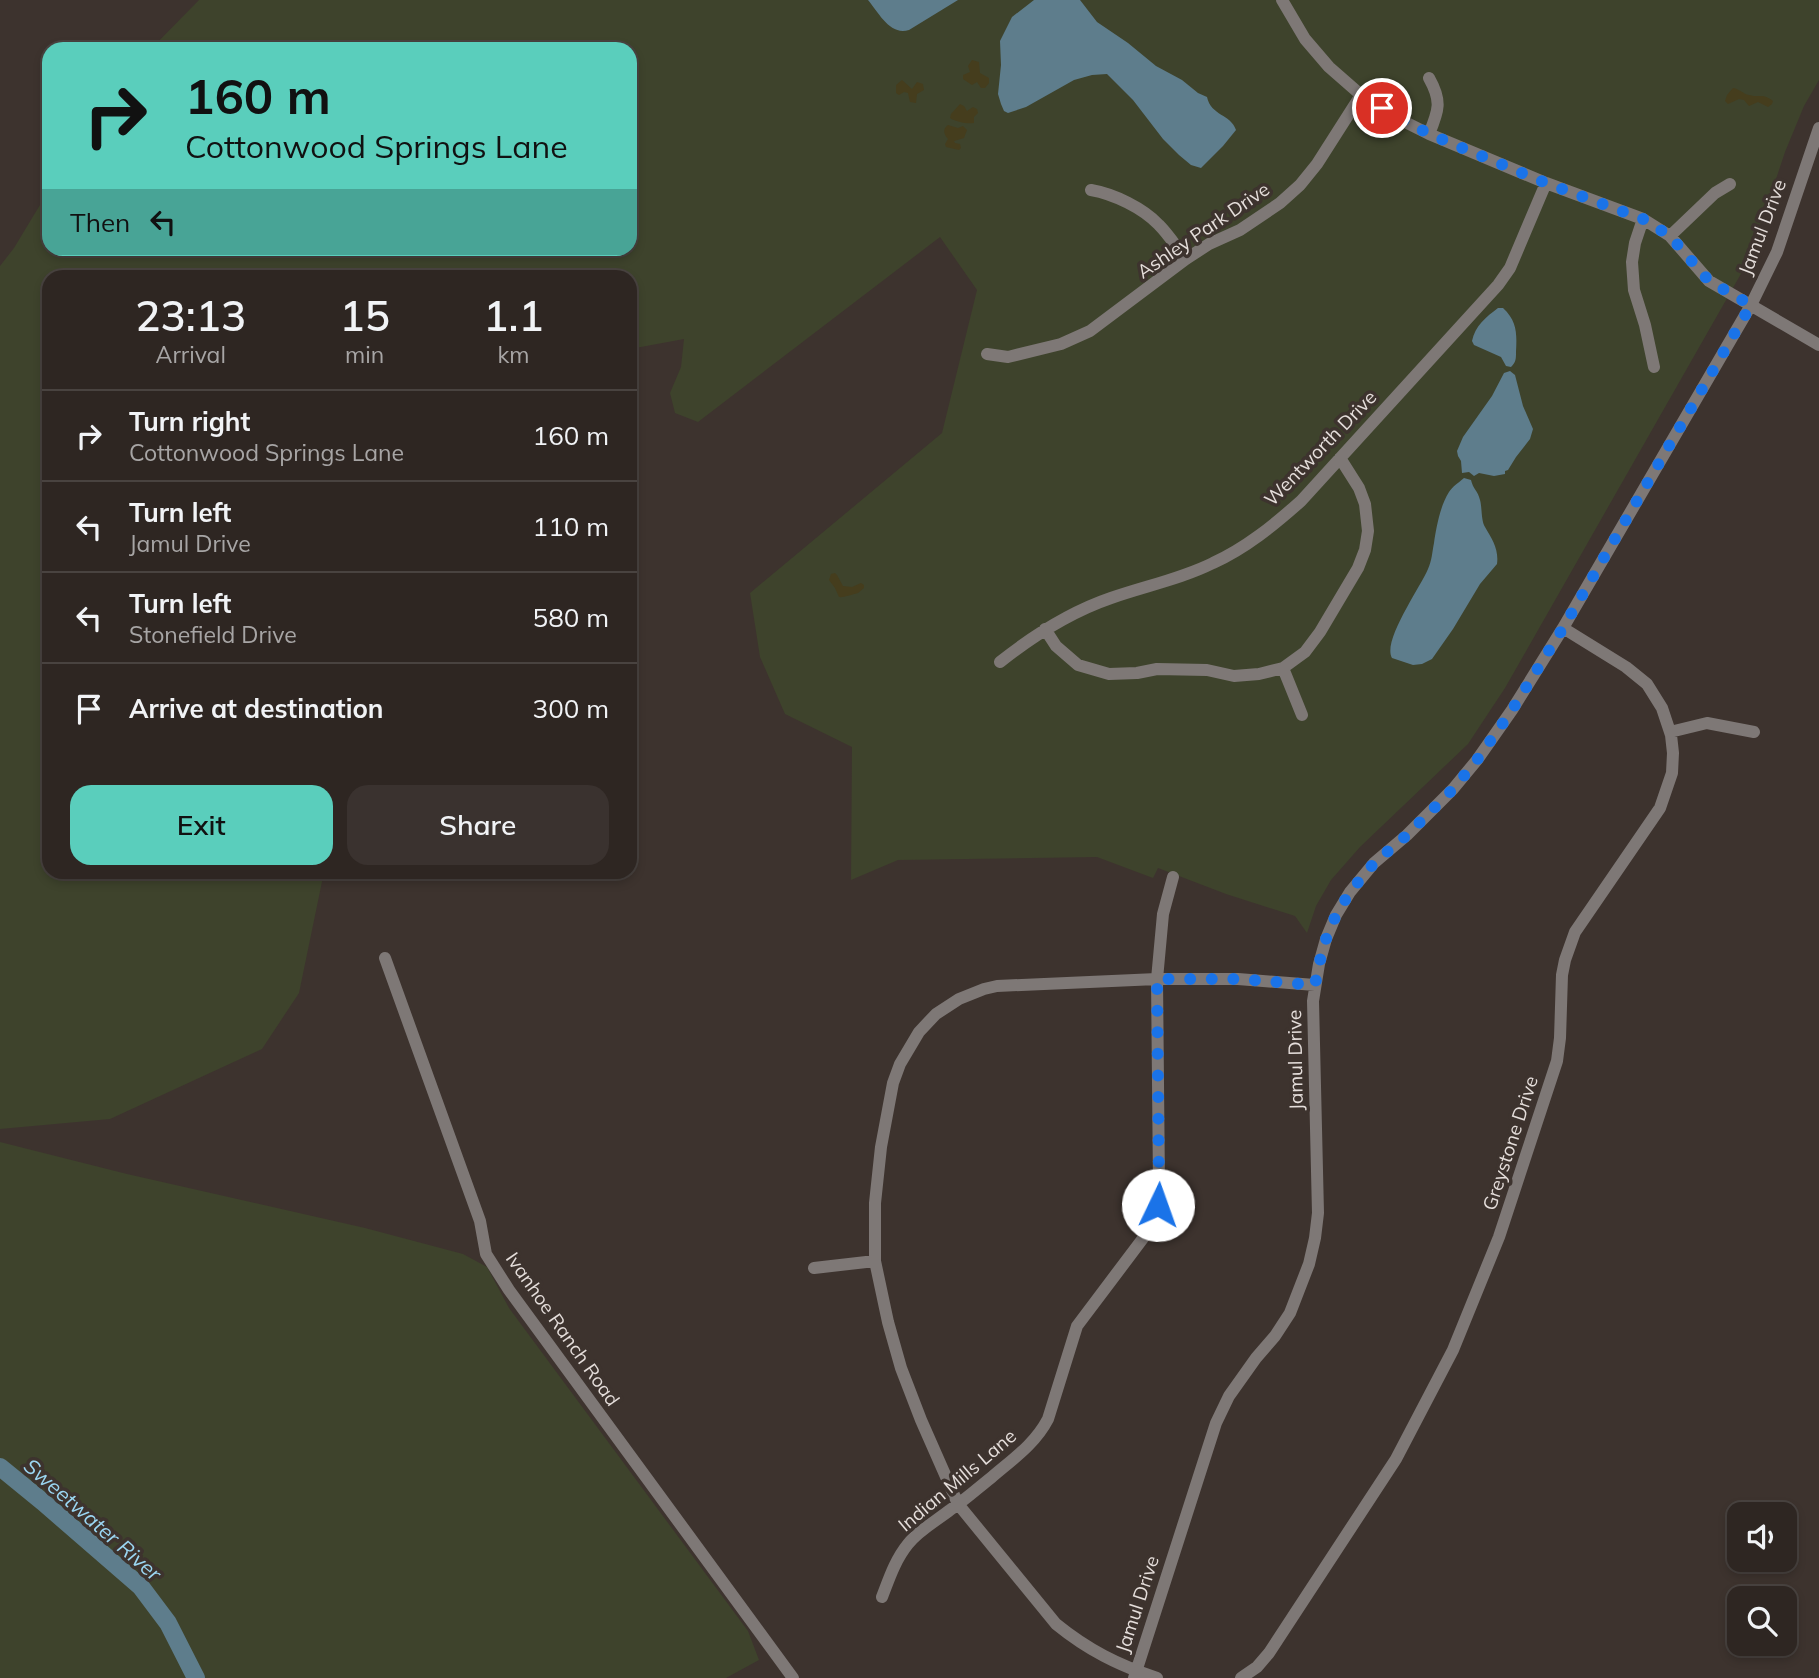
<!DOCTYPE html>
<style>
body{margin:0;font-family:Mulish,sans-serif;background:#3a322f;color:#f1f3f6;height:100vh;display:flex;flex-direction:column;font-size:26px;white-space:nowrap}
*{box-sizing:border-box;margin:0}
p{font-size:23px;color:#a7a5a5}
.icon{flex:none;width:38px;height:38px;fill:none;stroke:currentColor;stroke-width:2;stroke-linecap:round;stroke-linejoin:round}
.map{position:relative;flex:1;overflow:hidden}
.panel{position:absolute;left:42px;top:270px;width:595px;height:609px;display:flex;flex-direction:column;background:#2e2622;border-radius:21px;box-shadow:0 4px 10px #0003,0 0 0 2px #494340}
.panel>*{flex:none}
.top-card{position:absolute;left:42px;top:42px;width:595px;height:214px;border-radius:21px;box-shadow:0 4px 10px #0003,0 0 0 2px #494340;background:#5acebc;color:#111;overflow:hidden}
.controls{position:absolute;left:1727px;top:1502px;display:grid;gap:14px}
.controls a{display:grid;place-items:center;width:70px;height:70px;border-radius:14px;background:#2e2622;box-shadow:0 4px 10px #0003,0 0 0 2px #494340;font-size:35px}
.pin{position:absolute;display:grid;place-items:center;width:60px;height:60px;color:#fff;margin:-30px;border:4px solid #fff;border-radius:50%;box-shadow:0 2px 7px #0007}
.me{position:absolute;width:77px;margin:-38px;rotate:3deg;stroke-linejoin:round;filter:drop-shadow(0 0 5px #0008)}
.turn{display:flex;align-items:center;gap:24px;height:147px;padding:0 28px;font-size:32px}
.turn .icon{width:91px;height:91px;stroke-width:2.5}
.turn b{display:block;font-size:49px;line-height:60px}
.then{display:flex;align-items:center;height:66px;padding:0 28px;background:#0003;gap:14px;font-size:26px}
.eta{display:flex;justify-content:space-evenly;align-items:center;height:119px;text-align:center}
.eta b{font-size:42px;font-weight:600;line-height:49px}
.cta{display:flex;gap:14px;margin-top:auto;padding:14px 28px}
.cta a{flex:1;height:80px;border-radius:21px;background:#5acebc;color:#111;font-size:28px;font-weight:600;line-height:80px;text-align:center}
.cta a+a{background:#3a322f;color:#f1f3f6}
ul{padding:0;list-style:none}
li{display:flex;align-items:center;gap:21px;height:91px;padding:0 28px;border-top:2px solid #494340}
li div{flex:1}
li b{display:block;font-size:26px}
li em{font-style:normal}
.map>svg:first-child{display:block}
.green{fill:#3e432c}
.sand{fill:#453d1d}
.water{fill:#5e7d8c}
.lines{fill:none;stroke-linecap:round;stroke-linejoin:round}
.river{stroke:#5e7d8c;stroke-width:18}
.minor{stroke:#7e7876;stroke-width:12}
.route{stroke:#1a73e8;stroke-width:12;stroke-dasharray:0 21.6}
.labels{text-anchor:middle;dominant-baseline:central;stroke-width:7;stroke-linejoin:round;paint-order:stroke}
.street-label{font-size:19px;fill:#e5dedb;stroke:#3d332e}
.water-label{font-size:21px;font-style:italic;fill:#9bd6f2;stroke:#3d332e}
</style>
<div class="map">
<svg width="1819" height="1678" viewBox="0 0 1819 1678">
<rect width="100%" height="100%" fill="#3d332e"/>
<!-- green -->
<path class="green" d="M199 0H1819V80L1804 106 1785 152 1765 212 1742 272 1505 688 1468 744 1360 847 1331 880 1316 906 1307 933 1295 916 1226 894 1158 868 1153 878 1097 857 898 860 851 880 852 747 785 714 760 657 750 593 942 433 977 290 940 237 698 422 675 413 670 393 681 367 684 339 630 349V276H49V872H324L299 993 262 1049 110 1119 0 1129V266L14 248 49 190V248H630V49H151Z
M0 1142 127 1174 365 1228 463 1254 487 1267 509 1308 748 1631 759 1660 726 1678H0Z"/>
<!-- sand -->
<path class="sand" d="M972 60 979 62 980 73 989 78V83L985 88H981L977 82 972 85 963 79V75L970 72 968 66Z
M902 80 912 89 917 82 923 84 924 90 917 94 916 103 910 102 908 93 904 92 899 95 896 93V85Z
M1733 88C1740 89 1743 94 1749 95 1760 98 1762 93 1773 101L1772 104 1768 107 1758 102 1749 106 1744 100 1739 99 1728 104 1725 101 1727 95Z
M960 104 964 106 967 111 973 107 977 109 978 113 974 117V123C967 124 956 122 950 118L951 114Z
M948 125 958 128 963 126 967 130 964 138 954 141 955 143 960 144 961 148 959 150 946 147 945 144 948 139C944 135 942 129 948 125Z
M835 573 837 575 843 586 852 587 861 583 864 585V588L858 593C854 594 842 598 839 597L835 588 829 580 831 574Z"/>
<!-- water -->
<path class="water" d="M868 0H958L909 30C890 36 879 13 868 0Z
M1034 0H1080L1097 22 1128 43 1156 66 1182 80 1198 93 1207 97C1211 116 1231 114 1236 130L1223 146 1201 168 1191 165 1179 155 1163 139 1133 100 1107 74 1092 75 1074 80 1026 107 1008 113 1004 111 1001 104 998 94 1001 65 1000 41 1012 17Z
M1498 308H1503C1517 321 1517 333 1516 352 1516 359 1516 362 1511 367L1506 366 1501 357 1474 345 1472 341C1475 326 1486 317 1498 308Z
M1510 371 1515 375 1523 406 1533 429 1530 439 1516 457 1508 470 1505 471V474L1494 476 1479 473 1474 476 1469 472 1462 473 1461 461 1458 456 1457 451 1463 437 1492 396 1504 373Z
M1464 478 1471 480C1473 489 1478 491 1480 500 1482 506 1481 521 1485 527 1492 539 1499 549 1497 564L1480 584 1453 629 1432 659 1422 664 1413 665 1392 658C1382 641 1420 588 1428 569 1432 560 1432 553 1434 543 1436 529 1440 506 1449 492 1453 486 1457 484 1464 478Z"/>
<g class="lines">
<!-- river -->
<path class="river" d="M0 1467 43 1502 141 1587 168 1623 196 1678"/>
<!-- minor -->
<path class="minor" d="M1282 0 1305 39 1329 67 1361 95 1403 121 1429 134 1546 183 1643 219 1670 236 1709 281 1819 345
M1429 134C1439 110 1442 101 1429 78
M1091 190C1114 194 1143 208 1159 225 1169 235 1177 248 1186 259
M1643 219 1635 243 1632 262 1634 290 1645 325 1654 367
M1670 236 1715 193 1730 184
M987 354 1008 357 1061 344 1090 331 1186 259 1209 244 1240 230 1280 203 1300 185 1317 164 1361 95
M1045 629 1056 646 1078 665 1109 674 1137 673 1157 669 1207 670 1234 676 1259 674 1283 668 1305 652 1320 632 1358 568 1365 550 1368 531 1365 504 1359 488 1340 458
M1000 662C1034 635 1070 612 1111 598 1145 586 1181 579 1213 563 1246 548 1274 525 1301 501L1498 285 1510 268 1546 183
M1283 668 1302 715
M1670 732 1707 723 1754 732
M385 958 480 1221 486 1254 509 1290 793 1678
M814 1268 875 1261
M882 1597C889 1579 895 1560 908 1544 919 1530 936 1521 950 1510 965 1500 978 1488 992 1477 1013 1459 1035 1444 1048 1419L1077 1326 1144 1237C1154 1221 1158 1205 1159 1186L1157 979 1163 914 1173 877
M1134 1678 1216 1423 1229 1396 1256 1358 1275 1336 1290 1313 1309 1264 1315 1238 1318 1213 1313 1001 1319 964 1326 939 1336 915 1350 892 1374 863 1407 835 1453 789 1477 760 1512 710 1563 628 1751 305 1777 252 1819 128
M1157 1678C1118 1665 1088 1650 1056 1624L958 1504 921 1420 901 1368 888 1322 875 1261V1203L881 1147 893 1083 900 1064 919 1032 936 1014 959 999 984 989 997 986 1157 979H1238L1315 985
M1241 1678 1257 1667 1269 1653 1396 1459 1453 1350 1499 1237 1557 1061 1560 1038 1562 975 1565 960 1575 932 1660 808 1672 773 1673 753 1671 735 1662 708 1647 684 1626 667 1563 628"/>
</g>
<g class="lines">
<!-- route -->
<path class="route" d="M1158 1205 1159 1186 1157 979H1238L1315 985 1319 964 1326 939 1336 915 1350 892 1374 863 1407 835 1453 789 1477 760 1512 710 1563 628 1751 305 1709 281 1670 236 1643 219 1546 183 1429 134 1382 108"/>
</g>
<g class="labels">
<!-- street labels -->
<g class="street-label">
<text transform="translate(1762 227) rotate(-69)">Jamul Drive</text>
<text transform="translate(1203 230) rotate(-34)">Ashley Park Drive</text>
<text transform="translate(1320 448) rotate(-46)">Wentworth Drive</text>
<text transform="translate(1295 1060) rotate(-91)">Jamul Drive</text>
<text transform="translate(1510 1143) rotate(-72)">Greystone Drive</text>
<text transform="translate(563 1329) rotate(55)">Ivanhoe Ranch Road</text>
<text transform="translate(957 1480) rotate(-40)">Indian Mills Lane</text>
<text transform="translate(1137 1604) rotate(-72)">Jamul Drive</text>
</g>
<!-- water labels -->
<g class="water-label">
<text transform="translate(93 1519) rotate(41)">Sweetwater River</text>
</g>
</g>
</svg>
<div class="controls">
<a><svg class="icon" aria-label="sound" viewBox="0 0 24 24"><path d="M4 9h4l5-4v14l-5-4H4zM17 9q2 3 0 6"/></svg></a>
<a><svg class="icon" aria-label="search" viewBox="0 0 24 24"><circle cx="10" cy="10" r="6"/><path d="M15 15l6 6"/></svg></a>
</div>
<div class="pin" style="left:1382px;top:108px;background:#d93025"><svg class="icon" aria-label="arrive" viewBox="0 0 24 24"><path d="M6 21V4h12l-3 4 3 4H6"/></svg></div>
<svg class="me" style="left:1158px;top:1205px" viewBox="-20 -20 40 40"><circle r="19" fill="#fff"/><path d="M0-13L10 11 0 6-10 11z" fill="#1a73e8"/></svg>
<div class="top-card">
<div class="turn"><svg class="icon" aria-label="right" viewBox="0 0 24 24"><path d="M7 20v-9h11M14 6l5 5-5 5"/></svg><div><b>160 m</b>Cottonwood Springs Lane</div></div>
<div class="then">Then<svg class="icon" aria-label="left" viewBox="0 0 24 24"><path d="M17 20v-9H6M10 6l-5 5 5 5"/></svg></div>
</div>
<section class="panel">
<div class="eta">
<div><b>23:13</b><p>Arrival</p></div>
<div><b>15</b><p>min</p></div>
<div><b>1.1</b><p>km</p></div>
</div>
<ul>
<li><svg class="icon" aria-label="right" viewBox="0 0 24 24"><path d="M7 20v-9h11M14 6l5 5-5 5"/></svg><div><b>Turn right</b><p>Cottonwood Springs Lane</p></div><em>160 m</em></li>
<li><svg class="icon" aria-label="left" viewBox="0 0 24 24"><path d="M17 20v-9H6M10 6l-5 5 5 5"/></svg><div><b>Turn left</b><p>Jamul Drive</p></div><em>110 m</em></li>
<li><svg class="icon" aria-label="left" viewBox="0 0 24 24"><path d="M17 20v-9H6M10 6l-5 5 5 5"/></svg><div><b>Turn left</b><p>Stonefield Drive</p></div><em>580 m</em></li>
<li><svg class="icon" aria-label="arrive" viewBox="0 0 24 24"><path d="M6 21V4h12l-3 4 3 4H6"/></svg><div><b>Arrive at destination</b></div><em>300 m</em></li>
</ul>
<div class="cta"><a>Exit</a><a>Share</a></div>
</section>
</div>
